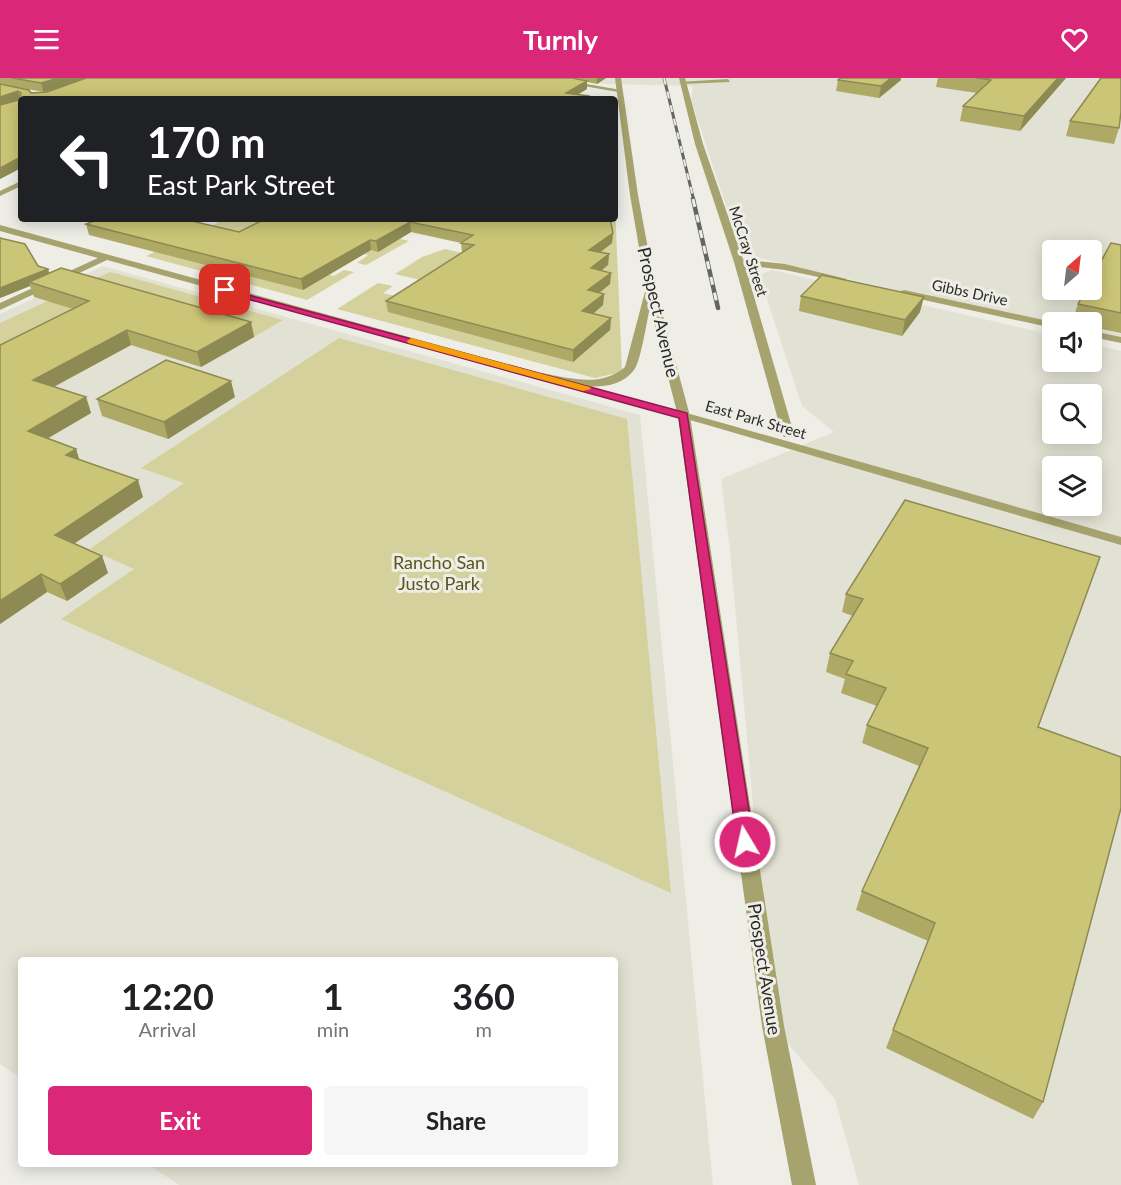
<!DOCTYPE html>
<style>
body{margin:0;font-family:Lato,sans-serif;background:#f6f6f6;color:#202124;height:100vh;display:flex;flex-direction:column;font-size:22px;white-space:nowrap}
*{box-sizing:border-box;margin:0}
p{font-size:20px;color:#757577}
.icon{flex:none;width:33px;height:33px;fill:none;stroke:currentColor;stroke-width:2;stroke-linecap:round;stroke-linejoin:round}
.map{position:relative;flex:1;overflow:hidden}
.drawer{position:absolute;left:18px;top:879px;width:600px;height:210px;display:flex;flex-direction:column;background:#fff;border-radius:6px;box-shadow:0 3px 15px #0003}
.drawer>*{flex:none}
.top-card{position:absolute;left:18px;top:18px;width:600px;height:126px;border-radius:6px;box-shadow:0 3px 15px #0003;background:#202124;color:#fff;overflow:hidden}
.needle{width:39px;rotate:28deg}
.controls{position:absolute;left:1042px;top:162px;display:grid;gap:12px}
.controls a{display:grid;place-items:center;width:60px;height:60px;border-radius:6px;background:#fff;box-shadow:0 3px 15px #0003;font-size:30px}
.pin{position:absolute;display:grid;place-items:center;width:51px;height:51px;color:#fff;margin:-26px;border-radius:12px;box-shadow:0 3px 9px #0006}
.me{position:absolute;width:66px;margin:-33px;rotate:351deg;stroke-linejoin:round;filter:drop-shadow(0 0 4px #0008)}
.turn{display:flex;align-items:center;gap:21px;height:126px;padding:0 30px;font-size:27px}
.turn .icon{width:78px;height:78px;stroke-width:2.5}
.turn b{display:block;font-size:42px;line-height:51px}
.eta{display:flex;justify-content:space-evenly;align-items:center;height:102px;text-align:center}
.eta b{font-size:36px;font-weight:700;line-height:42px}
.action{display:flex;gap:12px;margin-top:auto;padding:12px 30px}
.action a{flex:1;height:69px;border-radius:6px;background:#db2777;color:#fff;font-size:24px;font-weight:700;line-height:69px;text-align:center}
.action a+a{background:#f6f6f6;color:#202124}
header{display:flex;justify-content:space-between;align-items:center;height:78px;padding:0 30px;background:#db2777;color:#fff;font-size:27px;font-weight:700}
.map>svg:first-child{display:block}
.built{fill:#e2e2d4;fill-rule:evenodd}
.green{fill:#d4d19c}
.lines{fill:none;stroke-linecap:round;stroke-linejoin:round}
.minor{fill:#a6a36e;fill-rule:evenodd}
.tertiary{fill:#a6a36e;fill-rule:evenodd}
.rail-far1-casing{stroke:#646461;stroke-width:3}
.rail-casing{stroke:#646461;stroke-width:4.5}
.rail-far1{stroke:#eeeee7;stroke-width:2;stroke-dasharray:7;stroke-linecap:butt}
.rail{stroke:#eeeee7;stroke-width:3;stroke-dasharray:8;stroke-linecap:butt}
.wall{fill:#afa966;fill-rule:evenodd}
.shaded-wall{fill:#8e8a53}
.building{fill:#cbc577;stroke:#8e8a53;stroke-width:1.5}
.route{fill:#db2777;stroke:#8e194d;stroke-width:1.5}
.slow{fill:#f59e0b}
.labels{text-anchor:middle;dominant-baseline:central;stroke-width:6;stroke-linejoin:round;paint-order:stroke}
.far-street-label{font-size:15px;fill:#2a2a28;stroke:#eeeee7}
.street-label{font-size:18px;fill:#2a2a28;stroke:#eeeee7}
.park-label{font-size:18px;fill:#5a551b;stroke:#eeeee7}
</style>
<header><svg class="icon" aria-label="menu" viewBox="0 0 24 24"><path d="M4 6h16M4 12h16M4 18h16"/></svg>Turnly<svg class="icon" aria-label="heart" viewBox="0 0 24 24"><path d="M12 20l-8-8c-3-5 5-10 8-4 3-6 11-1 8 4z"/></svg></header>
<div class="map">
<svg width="1121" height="1107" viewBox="0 0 1121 1107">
<rect width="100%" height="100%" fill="#eeeee7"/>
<!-- built -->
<path class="built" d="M566 0H1121V265L1092 258V244H1053V249L742 176 691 22 693 8 605 6ZM1053 172H1092V212H1053Z
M103 188 640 337 713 1107H179L148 1086H615V882H21V1000L0 986V236Z
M772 192 1053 257V284H1092V266L1121 273V1107H859L835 1021 773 948 730 473 721 401 834 354 802 328 759 197ZM1053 316H1092V356H1053ZM1053 388H1092V428H1053Z"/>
<!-- green -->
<path class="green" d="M615 127 622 294 595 300 337 231 378 205 393 208 383 215 540 256 591 239 594 235 432 205 395 196 422 179 445 171 492 182 607 141H615Z
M225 141H315L409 163 366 187 357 185 368 177 292 159 281 165 211 148Z
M184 160 334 198 344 192 354 194 307 222 146 178Z
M110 194 122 197 283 242 254 259 128 223 0 285V245Z
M339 260 627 341 671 815 61 541 134 491 90 471 184 405 141 390Z"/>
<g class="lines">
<!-- minor -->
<path class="minor" d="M537 0H552L621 12 618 14Z
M728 1 730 4 682 6 679 4Z
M21 103V108L0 118V113Z
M0 147 712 342 921 401 923 404 921 407H913L704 346 107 182 0 232V225L98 180 0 153Z
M739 181 785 186 847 201 842 204 785 192 736 186V182Z
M904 212 1053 244H1055H1053V250L901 217V213Z
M1092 253 1121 259V265L1092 259Z"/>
<!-- tertiary -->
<path class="tertiary" d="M615 0H621L638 117 655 208 690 338 784 948 816 1107H792L762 948 678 338 650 229C647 242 641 283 634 292 614 319 568 306 541 301L536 298 541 295C570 300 601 310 625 289L646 210 630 117Z
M679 0H685L703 66 744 184 794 356 792 359H784L782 356 734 184 695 66Z
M917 400 1121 459V467L913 407 911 404 913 401Z"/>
<!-- rail-far1 casing -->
<g class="rail-far1-casing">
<path id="rail-far1" d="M664 0 694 123"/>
</g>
<!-- rail casing -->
<g class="rail-casing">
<path id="rail" d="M693 121 718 230"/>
</g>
<!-- rail-far1 -->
<use href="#rail-far1" class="rail-far1"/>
<!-- rail -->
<use href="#rail" class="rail"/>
</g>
<!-- wall -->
<path class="wall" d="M0 0H606L597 6 587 4V11L577 17 21 21V90L0 101ZM0 6 44 14 70 6 47 14 31 15Z
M938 0H1066L1020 53 960 43 963 28 977 15 936 9Z
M838 2H901L879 20 836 13Z
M1070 43 1119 50 1114 66 1066 58Z
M265 141H610L613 155 612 165 600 174 609 176 608 187 601 193 611 195 610 206 599 215 604 216 603 227 593 236 611 240 610 252 573 284 388 234 386 223 462 175 461 165 411 154 378 174 371 172 303 212 89 157 86 146 239 154Z
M0 160 38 188 48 191 49 195 251 244 254 259 201 289 131 267 54 309 86 319 91 335 48 360 76 371 79 382 143 419 74 465 102 478 108 495 67 523 47 514 0 546V267L73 231 34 219 30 208 0 220Z
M1121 167V255L1092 249V244H1072L1078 226Z
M801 218 920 234 902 258 799 233Z
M235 319 168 361 102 338 97 321Z
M905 422 1038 649 1043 1024 1033 1041 886 970 928 863 856 832 862 813 919 688 862 665 867 647 877 628 841 615 845 601 826 594 830 575 853 538 842 534 846 516Z"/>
<!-- shaded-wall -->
<path class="shaded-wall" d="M59 0H88L44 14 41 5Z
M597 0H606L597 6Z
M891 0H901V2L879 20 881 8Z
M1058 0H1066L1020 53 1024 38Z
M587 3V11L570 21 566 15Z
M18 13 20 22 0 28V19Z
M21 79V90L0 101V90Z
M410 144 411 154 378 174 376 163Z
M613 155 612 165 589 183V172Z
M370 162 371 172 303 212 301 201Z
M609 176 608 187 590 201 591 190Z
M48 191 50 199 29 204 30 208 0 220V210Z
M611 195 610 206 588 224V212Z
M604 216 603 227 582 245V233Z
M924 219 920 234 902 258 905 242Z
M611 240 610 252 573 284V272Z
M251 244 254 259 201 289 197 274Z
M127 252 131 267 38 317 33 302Z
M231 303 235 319 168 361 164 344Z
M86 319 91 335 33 369 28 353Z
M76 371 81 387 66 377Z
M138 402 143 419 62 474 55 457Z
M102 478 108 495 67 523 60 506Z
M41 496 47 514 0 546V523Z"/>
<!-- building -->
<path class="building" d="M12 0H59L41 5Z
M86 0H572L587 3 566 15 589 18V21H21V79L0 90V27L19 22 21 15 18 13 0 19V6L29 12 31 15 47 14Z
M840 0H891L881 8 838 2Z
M976 0H1058L1024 38 963 28 991 2Z
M1101 0H1121V34L1119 50 1070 43Z
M99 141H183L239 154 265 141H610L613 155 589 172 609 176 591 190 611 195 588 212 604 216 582 233 611 240 573 272 386 223 474 167 461 165 473 157 410 144 376 163 370 162 301 201 86 146Z
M0 160 25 166 38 188 48 191 0 210Z
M1111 165 1121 167V235L1078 226 1086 212H1092V200Z
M61 190 251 244 197 274 127 252 33 302 86 319 28 353 76 371 66 377 138 402 55 457 102 478 60 506 41 496 0 523V267L89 223 29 204Z
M822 197 924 219 905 242 801 218Z
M166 282 231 303 164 344 97 321Z
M905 422 1100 479 1038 649 1121 679V730L1043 1024 893 952 935 845 862 813 928 670 867 647 886 610 846 596 853 583 830 575 863 521 846 516Z"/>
<!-- route -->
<path class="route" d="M222 210 687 335 754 764 751 769 745 770 739 769 737 764 679 340 222 214Z"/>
<!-- slow -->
<path class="slow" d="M411 260 590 309 591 311 583 313 408 265 407 263Z"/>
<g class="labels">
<!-- far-street labels -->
<g class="far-street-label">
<text transform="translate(749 173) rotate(72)">McCray Street</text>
<text transform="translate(970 214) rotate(12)">Gibbs Drive</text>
<text transform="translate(756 341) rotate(16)">East Park Street</text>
</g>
<!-- street labels -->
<g class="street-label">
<text transform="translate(659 234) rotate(77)">Prospect Avenue</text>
<text transform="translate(765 891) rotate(81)">Prospect Avenue</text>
</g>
<!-- park labels -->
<g class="park-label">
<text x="439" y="484">Rancho San<tspan x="439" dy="21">Justo Park</tspan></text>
</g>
</g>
</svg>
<div class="controls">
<a><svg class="needle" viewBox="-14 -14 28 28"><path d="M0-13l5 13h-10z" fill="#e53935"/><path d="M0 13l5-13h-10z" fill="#757577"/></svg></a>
<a><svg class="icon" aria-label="sound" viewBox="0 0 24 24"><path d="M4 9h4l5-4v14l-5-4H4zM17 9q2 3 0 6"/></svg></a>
<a><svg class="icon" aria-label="search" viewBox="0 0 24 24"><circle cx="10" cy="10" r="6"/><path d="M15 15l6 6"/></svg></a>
<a><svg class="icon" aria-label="layers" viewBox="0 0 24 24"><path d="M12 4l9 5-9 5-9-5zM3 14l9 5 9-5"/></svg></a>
</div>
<div class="pin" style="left:225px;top:212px;background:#d93025"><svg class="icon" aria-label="arrive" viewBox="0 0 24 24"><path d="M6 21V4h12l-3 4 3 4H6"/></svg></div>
<svg class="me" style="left:745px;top:764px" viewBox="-20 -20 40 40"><circle r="17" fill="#db2777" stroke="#fff" stroke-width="3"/><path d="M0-11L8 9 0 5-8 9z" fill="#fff"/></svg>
<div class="top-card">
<div class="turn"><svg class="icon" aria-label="left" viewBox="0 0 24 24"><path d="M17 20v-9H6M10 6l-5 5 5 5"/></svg><div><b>170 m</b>East Park Street</div></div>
</div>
<section class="drawer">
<div class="eta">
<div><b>12:20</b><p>Arrival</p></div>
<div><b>1</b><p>min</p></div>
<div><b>360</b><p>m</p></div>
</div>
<div class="action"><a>Exit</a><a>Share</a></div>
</section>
</div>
